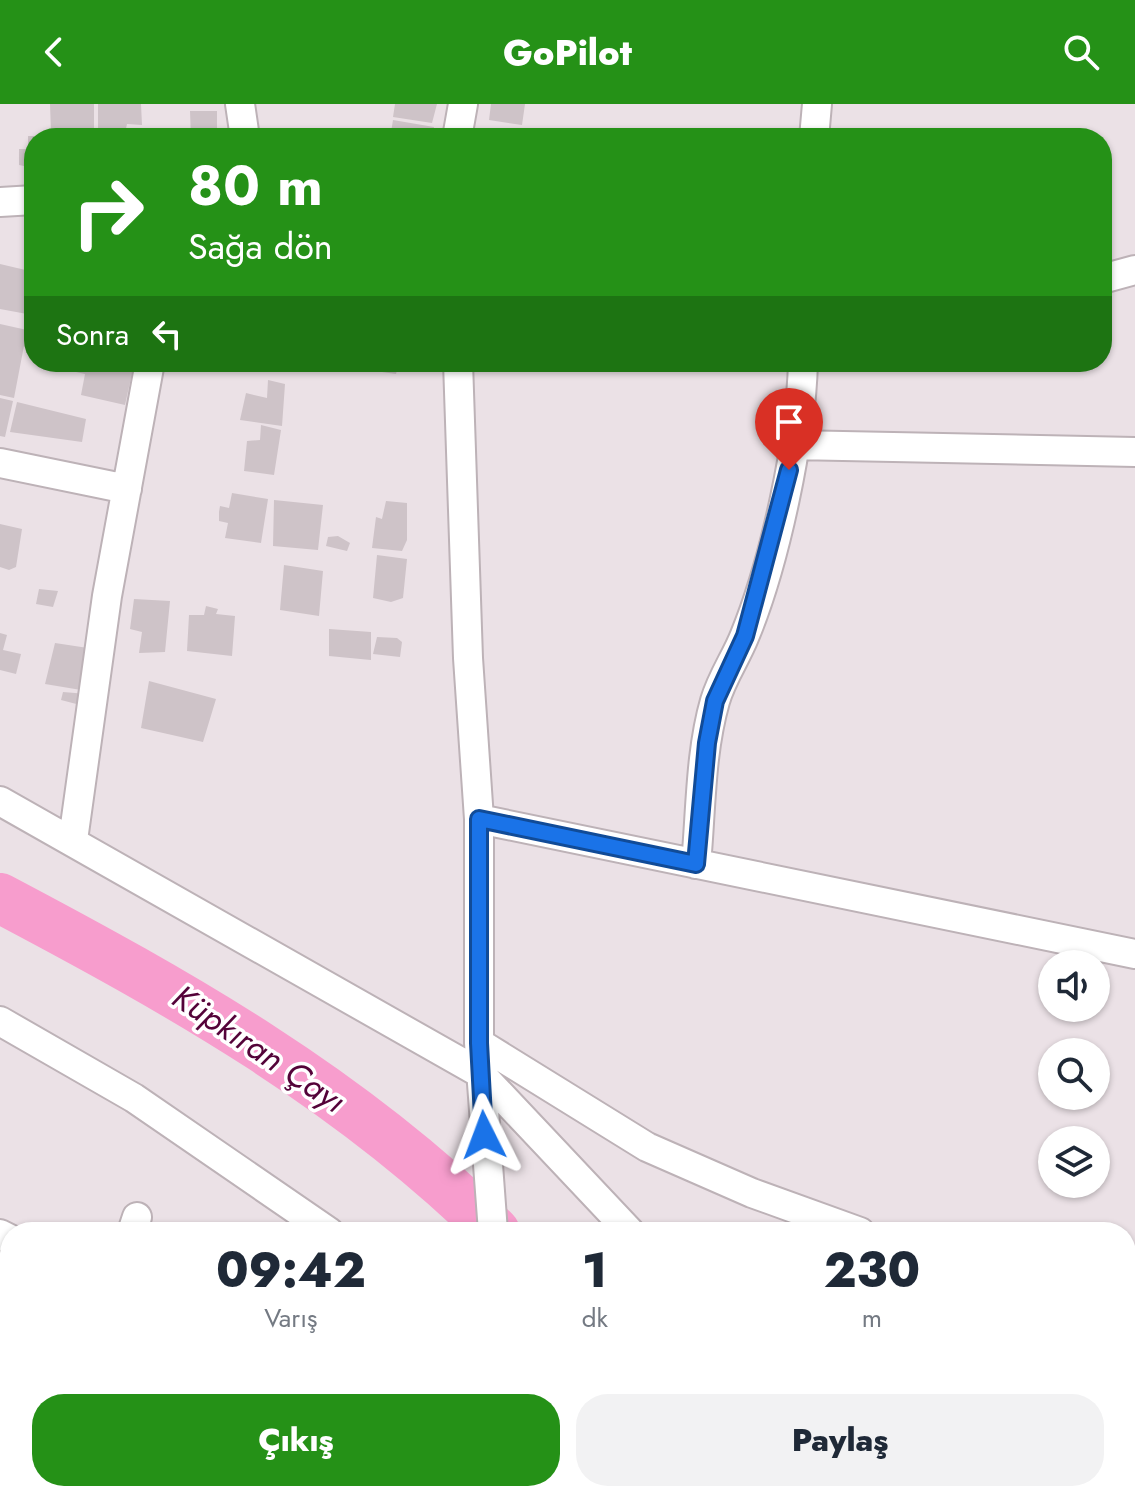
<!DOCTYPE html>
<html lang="tr">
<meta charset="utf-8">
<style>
body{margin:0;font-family:Jost,sans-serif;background:#f2f2f3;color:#1f2937;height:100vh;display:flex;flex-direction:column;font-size:30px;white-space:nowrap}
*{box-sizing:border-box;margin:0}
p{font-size:26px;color:#747a83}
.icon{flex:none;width:44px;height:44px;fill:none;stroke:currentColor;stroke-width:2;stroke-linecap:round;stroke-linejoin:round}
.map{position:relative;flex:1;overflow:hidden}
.drawer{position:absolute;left:0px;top:1118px;width:1136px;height:280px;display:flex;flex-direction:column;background:#fff;border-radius:32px 32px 0 0;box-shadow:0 2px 6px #0004}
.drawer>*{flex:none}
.banner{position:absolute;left:24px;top:24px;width:1088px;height:244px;border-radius:32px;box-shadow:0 2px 6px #0004;background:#259117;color:#fff;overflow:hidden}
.buttons{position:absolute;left:1038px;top:846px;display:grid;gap:16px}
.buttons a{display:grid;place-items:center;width:72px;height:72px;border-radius:50%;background:#fff;box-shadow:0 2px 6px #0004;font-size:40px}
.pin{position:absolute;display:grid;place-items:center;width:68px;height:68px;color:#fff;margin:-82px -34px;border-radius:50% 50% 50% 0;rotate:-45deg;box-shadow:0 0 8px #0007}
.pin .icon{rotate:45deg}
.me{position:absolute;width:88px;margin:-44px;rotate:357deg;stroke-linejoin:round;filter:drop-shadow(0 0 6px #0008)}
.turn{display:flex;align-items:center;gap:28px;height:168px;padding:0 32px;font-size:36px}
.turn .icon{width:104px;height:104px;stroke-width:2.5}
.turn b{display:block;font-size:56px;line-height:68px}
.then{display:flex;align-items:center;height:76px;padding:0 32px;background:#0003;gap:16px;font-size:30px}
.eta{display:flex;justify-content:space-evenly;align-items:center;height:136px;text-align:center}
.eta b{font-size:48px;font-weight:800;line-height:56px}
.cta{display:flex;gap:16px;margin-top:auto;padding:16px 32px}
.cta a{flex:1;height:92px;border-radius:32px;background:#259117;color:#fff;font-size:32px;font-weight:800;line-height:92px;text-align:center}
.cta a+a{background:#f2f2f3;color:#1f2937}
header{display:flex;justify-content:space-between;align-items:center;height:104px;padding:0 32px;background:#259117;color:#fff;font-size:36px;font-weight:800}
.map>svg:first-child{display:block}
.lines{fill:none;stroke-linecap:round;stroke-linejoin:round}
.river{stroke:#f79dcd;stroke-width:50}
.building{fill:#cec3c8}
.minor-casing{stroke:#bdb2b7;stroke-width:32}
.minor{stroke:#fff;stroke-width:28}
.route-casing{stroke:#114b97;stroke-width:20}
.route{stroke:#1a73e8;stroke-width:14}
.labels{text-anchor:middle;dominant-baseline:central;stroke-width:7;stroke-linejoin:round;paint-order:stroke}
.water-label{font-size:34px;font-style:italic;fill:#540339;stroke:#fff}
</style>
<header><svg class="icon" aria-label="back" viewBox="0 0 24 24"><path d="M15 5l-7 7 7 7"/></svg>GoPilot<svg class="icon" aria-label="search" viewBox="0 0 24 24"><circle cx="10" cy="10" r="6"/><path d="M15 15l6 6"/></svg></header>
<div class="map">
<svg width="1135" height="1398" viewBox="0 0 1135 1398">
<rect width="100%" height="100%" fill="#ebe1e6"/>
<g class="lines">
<!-- river -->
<path class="river" d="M0 794C180 889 349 984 495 1128
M689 1388 696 1398"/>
</g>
<!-- building -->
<path class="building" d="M50 0H94V28L85 26 82 34 77 27 51 28Z
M98 0H141L142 21 127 20 125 29 98 26Z
M395 0H437L432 19 393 13Z
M491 0H525L522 21 489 16Z
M190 7H217V34H191Z
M393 16 434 23 433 34H390Z
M257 26H284L285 34H257Z
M28 32H34V71L27 72 24 62 19 61V45H28Z
M0 160 34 168V188L27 210 0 205Z
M0 220 27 226 14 294 0 291Z
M69 258 134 260 125 301 81 291 85 270 67 266Z
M355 258H399L396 270 354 264Z
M268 276 285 280 282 322 240 316 246 289 267 294Z
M0 294 13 297 5 333 0 332Z
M17 298 86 315 82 338 10 328Z
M261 321 281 326 274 371 244 367 247 337 260 336Z
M232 389 268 395 261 439 225 434 228 419 219 417V408L220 402 229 404Z
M274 396 323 401 318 446 273 442Z
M386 397 407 399V436L402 447 372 444 376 413 382 415Z
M0 420 22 425 16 463 9 466 0 463Z
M338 432 350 439 347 447 326 442 328 433Z
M377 451 407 455 403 494 391 498 373 494Z
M284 461 323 467 319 512 280 506Z
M39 485 58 487 53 503 36 500Z
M134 495 170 497 165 548 139 549 142 528 130 525Z
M206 502 218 505 216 510 235 512 232 552 187 547 189 511H204Z
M329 525 371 528V556L329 552Z
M0 529 7 531 3 546 21 550 16 570 0 566Z
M377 533 397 534 402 538 400 553 373 550Z
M55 539 88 544 87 587 45 580Z
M149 577 216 595 203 638 141 624Z
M63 588 87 590 84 602 61 596Z"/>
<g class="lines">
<!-- minor casing -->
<g class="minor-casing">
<path id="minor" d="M240 0 245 34
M457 34 463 0
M814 34 817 0
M0 98 34 96
M1102 175 1135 166
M458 258 468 554 479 715V939L493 1128
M793 341 1135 348
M0 359 127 385
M0 697 480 969 630 1128
M479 715 1135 850
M73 736 107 492 150 258
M696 760C701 707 700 649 715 597 722 573 736 554 745 531 775 458 801 336 803 258
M0 917 134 994 329 1128
M479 939 647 1043 752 1089 860 1128
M132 1128 137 1113
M0 1130 10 1135
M1126 1169H1135
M506 1388 507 1398
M813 1388 819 1398
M54 1398 57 1388"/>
</g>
<!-- minor -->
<use href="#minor" class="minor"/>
</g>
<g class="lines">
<!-- route casing -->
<g class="route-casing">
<path id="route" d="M484 1031 479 939V715L696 760 707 639 715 597 745 532 789 366"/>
</g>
<!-- route -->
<use href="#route" class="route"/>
</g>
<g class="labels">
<!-- water labels -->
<g class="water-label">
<text transform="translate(259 945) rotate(34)">Küpkıran Çayı</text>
</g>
</g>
</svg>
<div class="buttons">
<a><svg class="icon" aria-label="sound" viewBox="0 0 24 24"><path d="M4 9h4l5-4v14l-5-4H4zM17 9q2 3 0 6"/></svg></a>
<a><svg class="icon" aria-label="search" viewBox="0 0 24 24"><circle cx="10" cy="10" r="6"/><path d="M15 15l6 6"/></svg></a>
<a><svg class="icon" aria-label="layers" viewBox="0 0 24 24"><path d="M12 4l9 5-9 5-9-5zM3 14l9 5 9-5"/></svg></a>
</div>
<div class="pin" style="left:789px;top:366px;background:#d93025"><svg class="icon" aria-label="arrive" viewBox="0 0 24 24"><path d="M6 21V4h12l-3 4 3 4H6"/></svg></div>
<svg class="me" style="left:484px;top:1031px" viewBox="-20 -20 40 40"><path d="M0-17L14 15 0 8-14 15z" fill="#1a73e8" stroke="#fff" stroke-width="4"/></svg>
<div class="banner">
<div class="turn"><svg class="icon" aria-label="right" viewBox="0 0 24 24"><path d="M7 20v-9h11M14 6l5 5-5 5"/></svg><div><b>80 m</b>Sağa dön</div></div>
<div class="then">Sonra<svg class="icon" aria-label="left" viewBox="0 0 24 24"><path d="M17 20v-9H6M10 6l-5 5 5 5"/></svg></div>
</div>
<section class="drawer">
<div class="eta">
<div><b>09:42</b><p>Varış</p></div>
<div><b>1</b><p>dk</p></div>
<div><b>230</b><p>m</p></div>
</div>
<div class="cta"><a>Çıkış</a><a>Paylaş</a></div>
</section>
</div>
